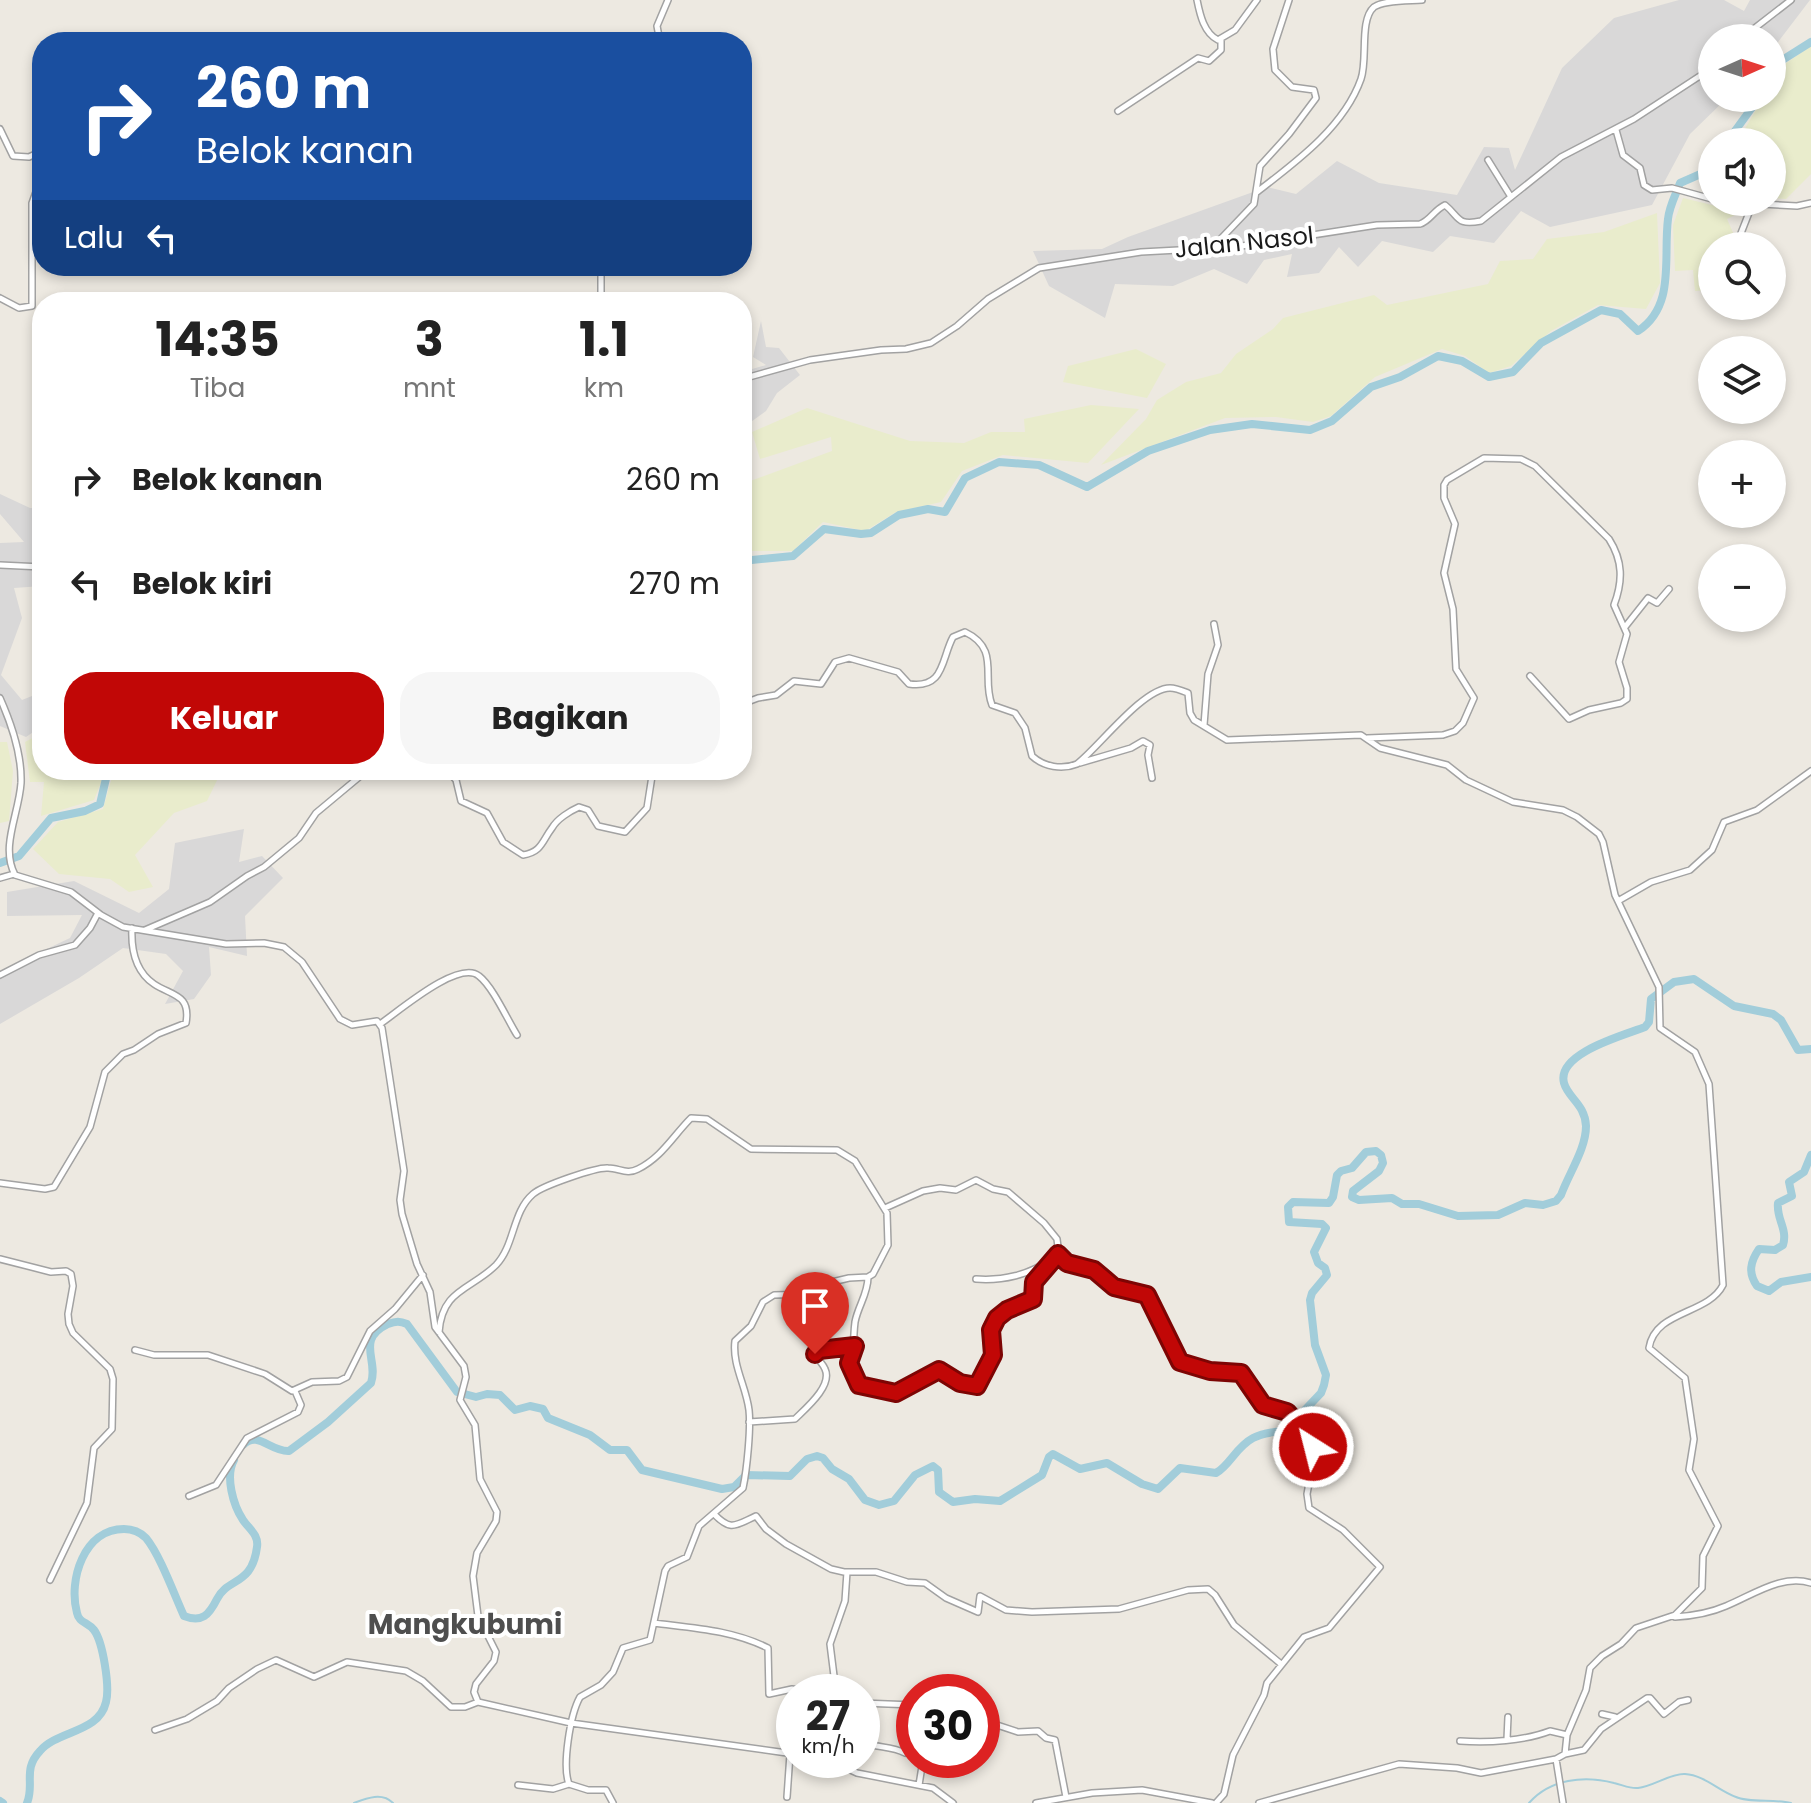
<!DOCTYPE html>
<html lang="id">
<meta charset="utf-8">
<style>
body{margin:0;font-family:Poppins,sans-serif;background:#f6f6f6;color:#222;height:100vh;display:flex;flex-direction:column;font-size:30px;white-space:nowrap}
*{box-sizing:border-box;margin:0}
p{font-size:26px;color:#767676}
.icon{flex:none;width:44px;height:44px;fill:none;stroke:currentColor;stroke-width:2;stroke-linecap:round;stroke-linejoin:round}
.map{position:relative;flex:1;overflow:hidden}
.panel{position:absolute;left:32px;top:292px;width:720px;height:488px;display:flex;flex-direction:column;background:#fff;border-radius:32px;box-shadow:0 4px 12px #0003}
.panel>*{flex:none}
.hud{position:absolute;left:32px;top:32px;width:720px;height:244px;border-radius:32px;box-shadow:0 4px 12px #0003;background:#1a4fa0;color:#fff;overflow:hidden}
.needle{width:52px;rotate:87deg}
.controls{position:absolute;left:1698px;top:24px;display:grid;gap:16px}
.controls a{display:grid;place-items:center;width:88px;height:88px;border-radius:50%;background:#fff;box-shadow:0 4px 12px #0003;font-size:40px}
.speed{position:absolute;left:776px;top:1674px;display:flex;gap:16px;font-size:40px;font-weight:700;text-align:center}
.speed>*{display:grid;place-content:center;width:104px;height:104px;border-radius:50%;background:#fff;box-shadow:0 4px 12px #0003;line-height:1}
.speed small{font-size:20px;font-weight:400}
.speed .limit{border:12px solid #d22;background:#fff;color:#111}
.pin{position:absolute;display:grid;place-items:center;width:68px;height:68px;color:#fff;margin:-82px -34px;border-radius:50% 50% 50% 0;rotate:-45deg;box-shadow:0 0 8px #0007}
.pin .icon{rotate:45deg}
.me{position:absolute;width:88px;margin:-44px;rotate:324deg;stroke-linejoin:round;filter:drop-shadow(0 0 6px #0008)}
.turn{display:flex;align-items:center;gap:28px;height:168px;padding:0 32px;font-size:36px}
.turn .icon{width:104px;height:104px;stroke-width:2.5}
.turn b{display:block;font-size:56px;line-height:68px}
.then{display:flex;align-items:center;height:76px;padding:0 32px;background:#0003;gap:16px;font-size:30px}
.eta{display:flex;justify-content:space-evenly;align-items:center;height:136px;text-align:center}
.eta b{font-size:48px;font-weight:700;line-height:56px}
.button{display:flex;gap:16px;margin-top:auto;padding:16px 32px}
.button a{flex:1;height:92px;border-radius:32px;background:#c10706;color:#fff;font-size:32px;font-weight:700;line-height:92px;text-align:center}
.button a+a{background:#f6f6f6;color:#222}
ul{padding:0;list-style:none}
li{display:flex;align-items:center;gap:24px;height:104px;padding:0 32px}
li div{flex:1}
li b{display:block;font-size:30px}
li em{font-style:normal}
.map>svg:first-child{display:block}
.residential{fill:#d9d8d8}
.farmland{fill:#e9eccc}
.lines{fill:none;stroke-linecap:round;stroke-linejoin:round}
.stream{stroke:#a2cdda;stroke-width:2}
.river{stroke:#a2cdda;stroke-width:8}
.street-casing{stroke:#a2a2a2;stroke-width:8}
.street{stroke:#fff;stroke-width:5}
.route-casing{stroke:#7d0504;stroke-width:20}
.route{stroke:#c10706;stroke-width:14}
.labels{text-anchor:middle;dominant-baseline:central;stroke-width:8;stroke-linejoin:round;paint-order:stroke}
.street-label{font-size:24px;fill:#1b1b1b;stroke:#fff}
.quarter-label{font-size:28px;font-weight:bold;fill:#4e4e4e;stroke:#fff}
</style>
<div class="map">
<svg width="1811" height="1803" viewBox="0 0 1811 1803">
<rect width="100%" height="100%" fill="#ede9e1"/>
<!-- residential -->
<path class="residential" d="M1679 0H1724L1744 11 1750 0H1810L1772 50V38H1712V98H1727L1690 134 1652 205 1550 227 1521 211 1494 243 1450 236 1433 252 1382 241 1358 267 1339 247 1319 273 1287 277 1292 254 1264 260 1247 284 1214 269 1173 286 1115 284 1105 318 1049 286 1033 251 1102 249 1128 237 1267 187 1296 194 1337 161 1379 183 1457 195 1484 147 1509 148 1515 170 1562 68 1614 18Z
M761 321 766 347 779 348 800 375 777 393 766 411 748 424 745 446 742 448V372L766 365 753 357Z
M0 494 30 508H42V586L14 588 22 618 1 675 22 700 42 692V726L26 737 0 726V543L24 542 0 514Z
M244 829 239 862 262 856 283 878 245 916 247 956 209 947 211 975 194 999 165 1004 183 971 166 954 123 948 79 978 0 1024V971L70 938 82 915 7 916V892L74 881 139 913 169 889 175 843Z"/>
<!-- farmland -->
<path class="farmland" d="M1811 46V174L1786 199 1772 198V142H1737L1763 98H1772V83L1782 66Z
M1683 198 1741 212 1727 219 1739 246H1712L1711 290 1695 291 1693 270 1675 271 1673 225Z
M1657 213 1660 283 1646 309 1598 305 1551 331 1511 366 1489 373 1465 356 1442 349 1375 377 1331 416 1313 422 1276 417 1225 418 1101 465 1146 419 1157 400 1186 382 1221 373 1236 354 1273 329 1283 318 1374 295 1387 305 1488 284 1500 261 1533 259 1547 239 1604 232Z
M1136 349 1166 364 1147 398 1063 382 1068 366Z
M1091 405 1139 409 1088 463 1003 455 962 471 941 502 896 512 865 531 823 522 793 551H742V484L832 451 831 437 760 459 752 432 807 408 910 441 964 443 991 432H1025L1024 419Z
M42 733V770H106L94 800 41 816 44 782H30L25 742Z
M0 742H7L13 771 9 821 0 823Z
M114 770H222L207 801 174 813 135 855 153 887 129 892 110 879 59 874 33 849 58 822 103 809Z"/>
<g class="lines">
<!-- stream -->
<path class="stream" d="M354 1803C367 1798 382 1792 393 1803
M1529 1803C1550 1779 1584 1775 1614 1783 1623 1785 1630 1789 1638 1788 1654 1786 1671 1773 1685 1774 1704 1775 1719 1791 1736 1797 1749 1803 1774 1799 1791 1803"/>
<!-- river -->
<path class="river" d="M1772 74 1779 62 1811 42
M1732 142V135L1759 98
M742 561 793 556 824 529 861 534 871 533 899 515 928 509 945 512 965 478 999 462 1039 465 1087 487 1148 451 1210 430 1252 424 1310 430 1332 421 1371 387 1400 377 1438 356 1462 361 1489 377 1513 372 1541 343 1601 310 1620 314 1638 331C1676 306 1663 258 1668 219 1669 207 1676 194 1680 183L1712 169
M0 863 19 856 51 818 85 811 100 804 108 770
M1811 1155 1804 1172 1789 1182 1792 1196 1778 1203C1776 1219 1788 1229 1783 1245L1775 1250 1759 1249C1750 1262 1748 1273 1757 1286L1769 1291 1781 1282 1811 1277
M243 1445C258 1430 270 1452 289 1451L328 1422 371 1383C379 1360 355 1340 388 1324 396 1321 400 1321 407 1324L457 1392 476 1397 487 1394 500 1395 515 1410 530 1406 543 1409 548 1418 590 1435 610 1450H627L642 1470 722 1489 734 1487 746 1475 790 1476 807 1459 817 1456 823 1458 832 1469 849 1479 865 1500 879 1505 894 1501 915 1475 933 1466 938 1470 939 1492 953 1502 975 1499 1000 1501 1042 1475 1049 1457 1053 1454 1080 1469 1107 1463 1142 1484 1158 1489 1180 1468 1216 1473C1230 1465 1236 1447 1253 1438 1266 1431 1283 1432 1297 1428L1301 1414 1321 1393 1324 1385 1326 1375 1315 1345 1310 1300 1312 1293 1327 1275 1325 1268 1318 1263 1314 1252 1326 1228 1322 1224 1289 1222 1288 1207 1293 1202 1329 1203 1333 1197 1337 1175 1341 1171 1352 1168 1366 1152 1376 1151 1381 1155 1383 1163 1379 1171 1353 1191 1352 1197 1359 1200 1392 1198 1402 1204H1419L1458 1216 1498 1215 1525 1203 1543 1205 1556 1201 1561 1195C1569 1173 1586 1149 1586 1126 1585 1104 1568 1098 1564 1083 1556 1053 1625 1035 1645 1027L1649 1022 1651 999 1674 982 1694 979 1734 1006 1773 1014 1781 1020 1798 1050 1811 1049
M0 1801 3 1803
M27 1803C35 1784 22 1770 40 1751 58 1730 99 1733 106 1702 110 1687 103 1642 94 1630 88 1622 79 1623 77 1613 68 1580 84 1529 124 1529 133 1529 140 1532 146 1538 160 1555 174 1594 184 1616 202 1623 209 1615 217 1599 228 1577 252 1586 257 1547 259 1535 249 1529 243 1520 233 1505 225 1476 234 1460"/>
<!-- street casing -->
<g class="street-casing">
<path id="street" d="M1197 0C1200 15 1204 33 1218 40L1235 30 1257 0
M1742 38 1791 0
M660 42 657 26 668 0
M1118 111 1198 58 1209 61 1221 50V40
M0 129 13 156 29 157 42 151
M1616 130 1623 155 1640 168 1644 185 1652 190 1672 188 1712 199
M1488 160 1511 197
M1257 192C1296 162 1344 127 1361 79 1368 59 1359 20 1374 7 1384 0 1409 1 1422 0
M1723 202 1797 206 1811 203
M1736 246 1752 205
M1212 248 1254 204 1260 166 1289 134 1316 98 1314 90 1292 87 1275 70 1273 49 1289 0
M0 298 19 308 32 306V203L42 175
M601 302V266
M742 379 810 360 881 350 906 349 931 343 957 326 988 299 1039 268 1141 252 1235 247 1377 225 1420 224C1430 221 1434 210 1445 205 1460 217 1456 226 1481 221L1561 157 1634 119 1712 68
M0 565 42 567
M1625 627 1648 598 1657 603 1669 589
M0 698C12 725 22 754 21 783 19 814 0 847 15 875L71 892 101 915 123 927 226 944 264 943 284 947 302 962 340 1019 352 1025 377 1021 382 1028 404 1171 400 1200 402 1214 417 1264 430 1292 435 1327 464 1366 466 1377 460 1400 475 1425 480 1479 497 1512 496 1521 477 1553 473 1576 478 1616 496 1652 494 1661 476 1684 474 1692 478 1702 571 1723 794 1754
M742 704 758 698 776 695 794 681 821 684 835 662 849 658 898 672 909 684C945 689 941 659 953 637L965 632C1001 649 981 678 992 705L1015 713 1025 728 1032 756C1044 767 1062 770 1077 764 1099 747 1143 688 1170 688 1176 688 1183 691 1188 693L1190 713 1194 720 1227 740 1361 735 1380 748 1447 765 1466 780 1513 802 1563 810 1577 817 1599 834 1603 842 1615 895 1659 987 1660 1028 1695 1052 1709 1084 1723 1285C1708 1315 1655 1310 1649 1348L1685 1378 1694 1439 1689 1470 1718 1526 1703 1556 1702 1588 1675 1615 1636 1628 1621 1644 1602 1656 1590 1668 1586 1690 1567 1735 1565 1754 1556 1759 1481 1773 1457 1768 1399 1764 1259 1803
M1204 725 1208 674 1218 645 1214 624
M1367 738 1443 735 1455 731 1463 723 1474 698 1456 669 1453 609 1444 573 1455 524 1444 498V485L1447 480 1484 458 1521 459 1535 466 1609 539C1623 561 1623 581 1614 605L1627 634 1619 662 1627 688V699L1621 703 1589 710 1569 719 1530 676
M1080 763 1131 748 1143 741 1150 745 1148 755 1152 778
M447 770 456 780 461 801 487 813 503 842 523 855C542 852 542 841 552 828 557 819 570 811 579 807L588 810 598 826 625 832 647 808 652 776 656 770
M0 878 14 874
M1618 901 1651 882 1690 870 1712 850 1724 822 1757 810 1811 771
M145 930 210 902 247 876 264 867 299 838 316 813 364 773 371 770H437
M0 975 39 955 75 945 90 928 98 913
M380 1024C399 1011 459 959 479 976 493 987 507 1019 517 1035
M0 1183 45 1189 54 1187 90 1127 105 1072 123 1054 134 1050 158 1034 186 1023C191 994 172 996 154 984 135 971 131 949 132 928
M885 1208 923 1191 940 1188 956 1190 976 1180 993 1189 1008 1192 1044 1223 1057 1239 1059 1255 1065 1262 1094 1270 1114 1287 1147 1295 1180 1362 1210 1371 1241 1373 1264 1407 1287 1412 1312 1442V1467L1307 1494 1309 1508 1343 1530 1380 1567 1329 1628 1304 1637 1267 1683 1264 1695 1233 1755 1224 1794 1216 1803
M0 1259 51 1272 66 1271 71 1274 73 1286 68 1314 69 1324 73 1333 110 1369 113 1379 112 1429 94 1448 87 1503 50 1580
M868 1277C868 1294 858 1306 855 1322 853 1337 855 1347 849 1361L859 1385 896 1393 940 1370 960 1383 977 1386 993 1355 991 1330 997 1318 1007 1310 1033 1299 1034 1282 1058 1254
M976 1279C1002 1281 1030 1275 1051 1259
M439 1332C442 1289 471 1290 496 1265 515 1245 512 1212 533 1194 542 1186 596 1167 608 1168 619 1168 627 1175 638 1169 662 1157 673 1136 691 1118L707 1119 751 1149 837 1150 855 1161 887 1213 888 1245 873 1274 868 1277 849 1278 832 1282 813 1294 774 1295 763 1302 751 1326 735 1341C732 1365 746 1386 749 1410 751 1428 747 1469 743 1488L699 1526 687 1557 668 1566 665 1571 650 1640 623 1648 613 1672 601 1685 580 1697C570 1715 562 1766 569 1784L588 1790H606L613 1803
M135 1350 154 1355H208L265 1374 292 1391 312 1382 339 1381 347 1377 370 1331 395 1309 423 1275
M749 1422 795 1419C805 1409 833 1386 825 1369 822 1362 817 1360 815 1352L855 1346
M189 1496 216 1485 247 1438 298 1412 301 1405 295 1391
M714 1514C731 1532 736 1525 756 1516L766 1529 786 1544 831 1569 844 1572H876L907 1582 925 1583 946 1598 978 1612 980 1596 1006 1610 1032 1612 1119 1609 1188 1590 1208 1589 1215 1595 1234 1625 1281 1664
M1675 1617C1691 1616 1710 1613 1726 1606 1753 1595 1781 1574 1811 1583
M654 1623C693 1628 732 1630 768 1648L769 1694 792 1689 816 1692
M836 1692 830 1644 845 1601 847 1572
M862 1703 914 1705
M1602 1714 1615 1717
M982 1720 1018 1732 1038 1731 1046 1738 1055 1740 1066 1797
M155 1730 187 1719 217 1701 229 1688 257 1669 276 1660 314 1677 347 1662 406 1671 423 1681 451 1707H465L478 1702
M1507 1739 1508 1717
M1460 1741C1488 1743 1524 1741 1550 1731L1567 1735
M862 1742C877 1748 891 1746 905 1753
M1565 1754 1584 1750 1601 1729 1647 1698H1650L1664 1714 1679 1702 1688 1700
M1556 1759 1563 1803
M829 1760 857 1773 933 1788 953 1803
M518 1785 553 1789 569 1784
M919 1785 923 1760
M787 1797 790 1754
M1036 1803 1092 1793 1142 1790 1212 1803"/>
</g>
<!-- street -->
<use href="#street" class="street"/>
</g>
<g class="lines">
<!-- route casing -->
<g class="route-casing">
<path id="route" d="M815 1354 819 1350 855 1346 849 1363 859 1385 896 1393 939 1370 960 1383 977 1386 993 1355 991 1330 997 1318 1007 1310 1033 1299 1034 1282 1058 1254 1067 1263 1094 1270 1114 1287 1147 1295 1180 1362 1210 1371 1241 1373 1263 1405 1287 1412 1311 1439 1313 1447"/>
</g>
<!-- route -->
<use href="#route" class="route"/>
</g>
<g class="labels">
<!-- street labels -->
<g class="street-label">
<text transform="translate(1244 242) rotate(-6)">Jalan Nasol</text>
</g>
<!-- quarter labels -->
<g class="quarter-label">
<text x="465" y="1624">Mangkubumi</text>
</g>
</g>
</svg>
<div class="controls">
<a><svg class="needle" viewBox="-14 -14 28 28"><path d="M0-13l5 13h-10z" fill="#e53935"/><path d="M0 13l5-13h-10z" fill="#767676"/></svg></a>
<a><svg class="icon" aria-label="sound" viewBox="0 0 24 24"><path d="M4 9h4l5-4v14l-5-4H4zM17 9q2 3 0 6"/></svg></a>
<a><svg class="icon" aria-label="search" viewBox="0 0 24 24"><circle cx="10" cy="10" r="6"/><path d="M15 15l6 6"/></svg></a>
<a><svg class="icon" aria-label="layers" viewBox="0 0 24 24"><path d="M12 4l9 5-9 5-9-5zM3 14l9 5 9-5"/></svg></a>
<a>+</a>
<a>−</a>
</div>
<div class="speed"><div>27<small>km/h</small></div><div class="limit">30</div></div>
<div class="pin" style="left:815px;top:1354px;background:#d93025"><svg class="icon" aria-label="arrive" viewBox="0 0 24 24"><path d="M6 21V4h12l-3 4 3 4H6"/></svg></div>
<svg class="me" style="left:1313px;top:1447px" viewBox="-20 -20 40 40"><circle r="17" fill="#c10706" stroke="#fff" stroke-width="3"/><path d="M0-11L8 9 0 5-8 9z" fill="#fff"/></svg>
<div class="hud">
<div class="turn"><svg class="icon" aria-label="right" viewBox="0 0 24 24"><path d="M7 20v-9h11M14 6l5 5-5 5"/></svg><div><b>260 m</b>Belok kanan</div></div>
<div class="then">Lalu<svg class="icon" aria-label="left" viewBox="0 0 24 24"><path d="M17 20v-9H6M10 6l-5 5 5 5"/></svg></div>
</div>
<section class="panel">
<div class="eta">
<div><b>14:35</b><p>Tiba</p></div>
<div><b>3</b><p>mnt</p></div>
<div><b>1.1</b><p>km</p></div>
</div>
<ul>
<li><svg class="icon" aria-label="right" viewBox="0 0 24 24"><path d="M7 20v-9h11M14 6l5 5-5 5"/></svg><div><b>Belok kanan</b></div><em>260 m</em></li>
<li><svg class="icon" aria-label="left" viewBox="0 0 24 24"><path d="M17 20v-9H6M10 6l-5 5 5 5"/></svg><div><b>Belok kiri</b></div><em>270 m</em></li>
</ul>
<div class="button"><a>Keluar</a><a>Bagikan</a></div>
</section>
</div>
